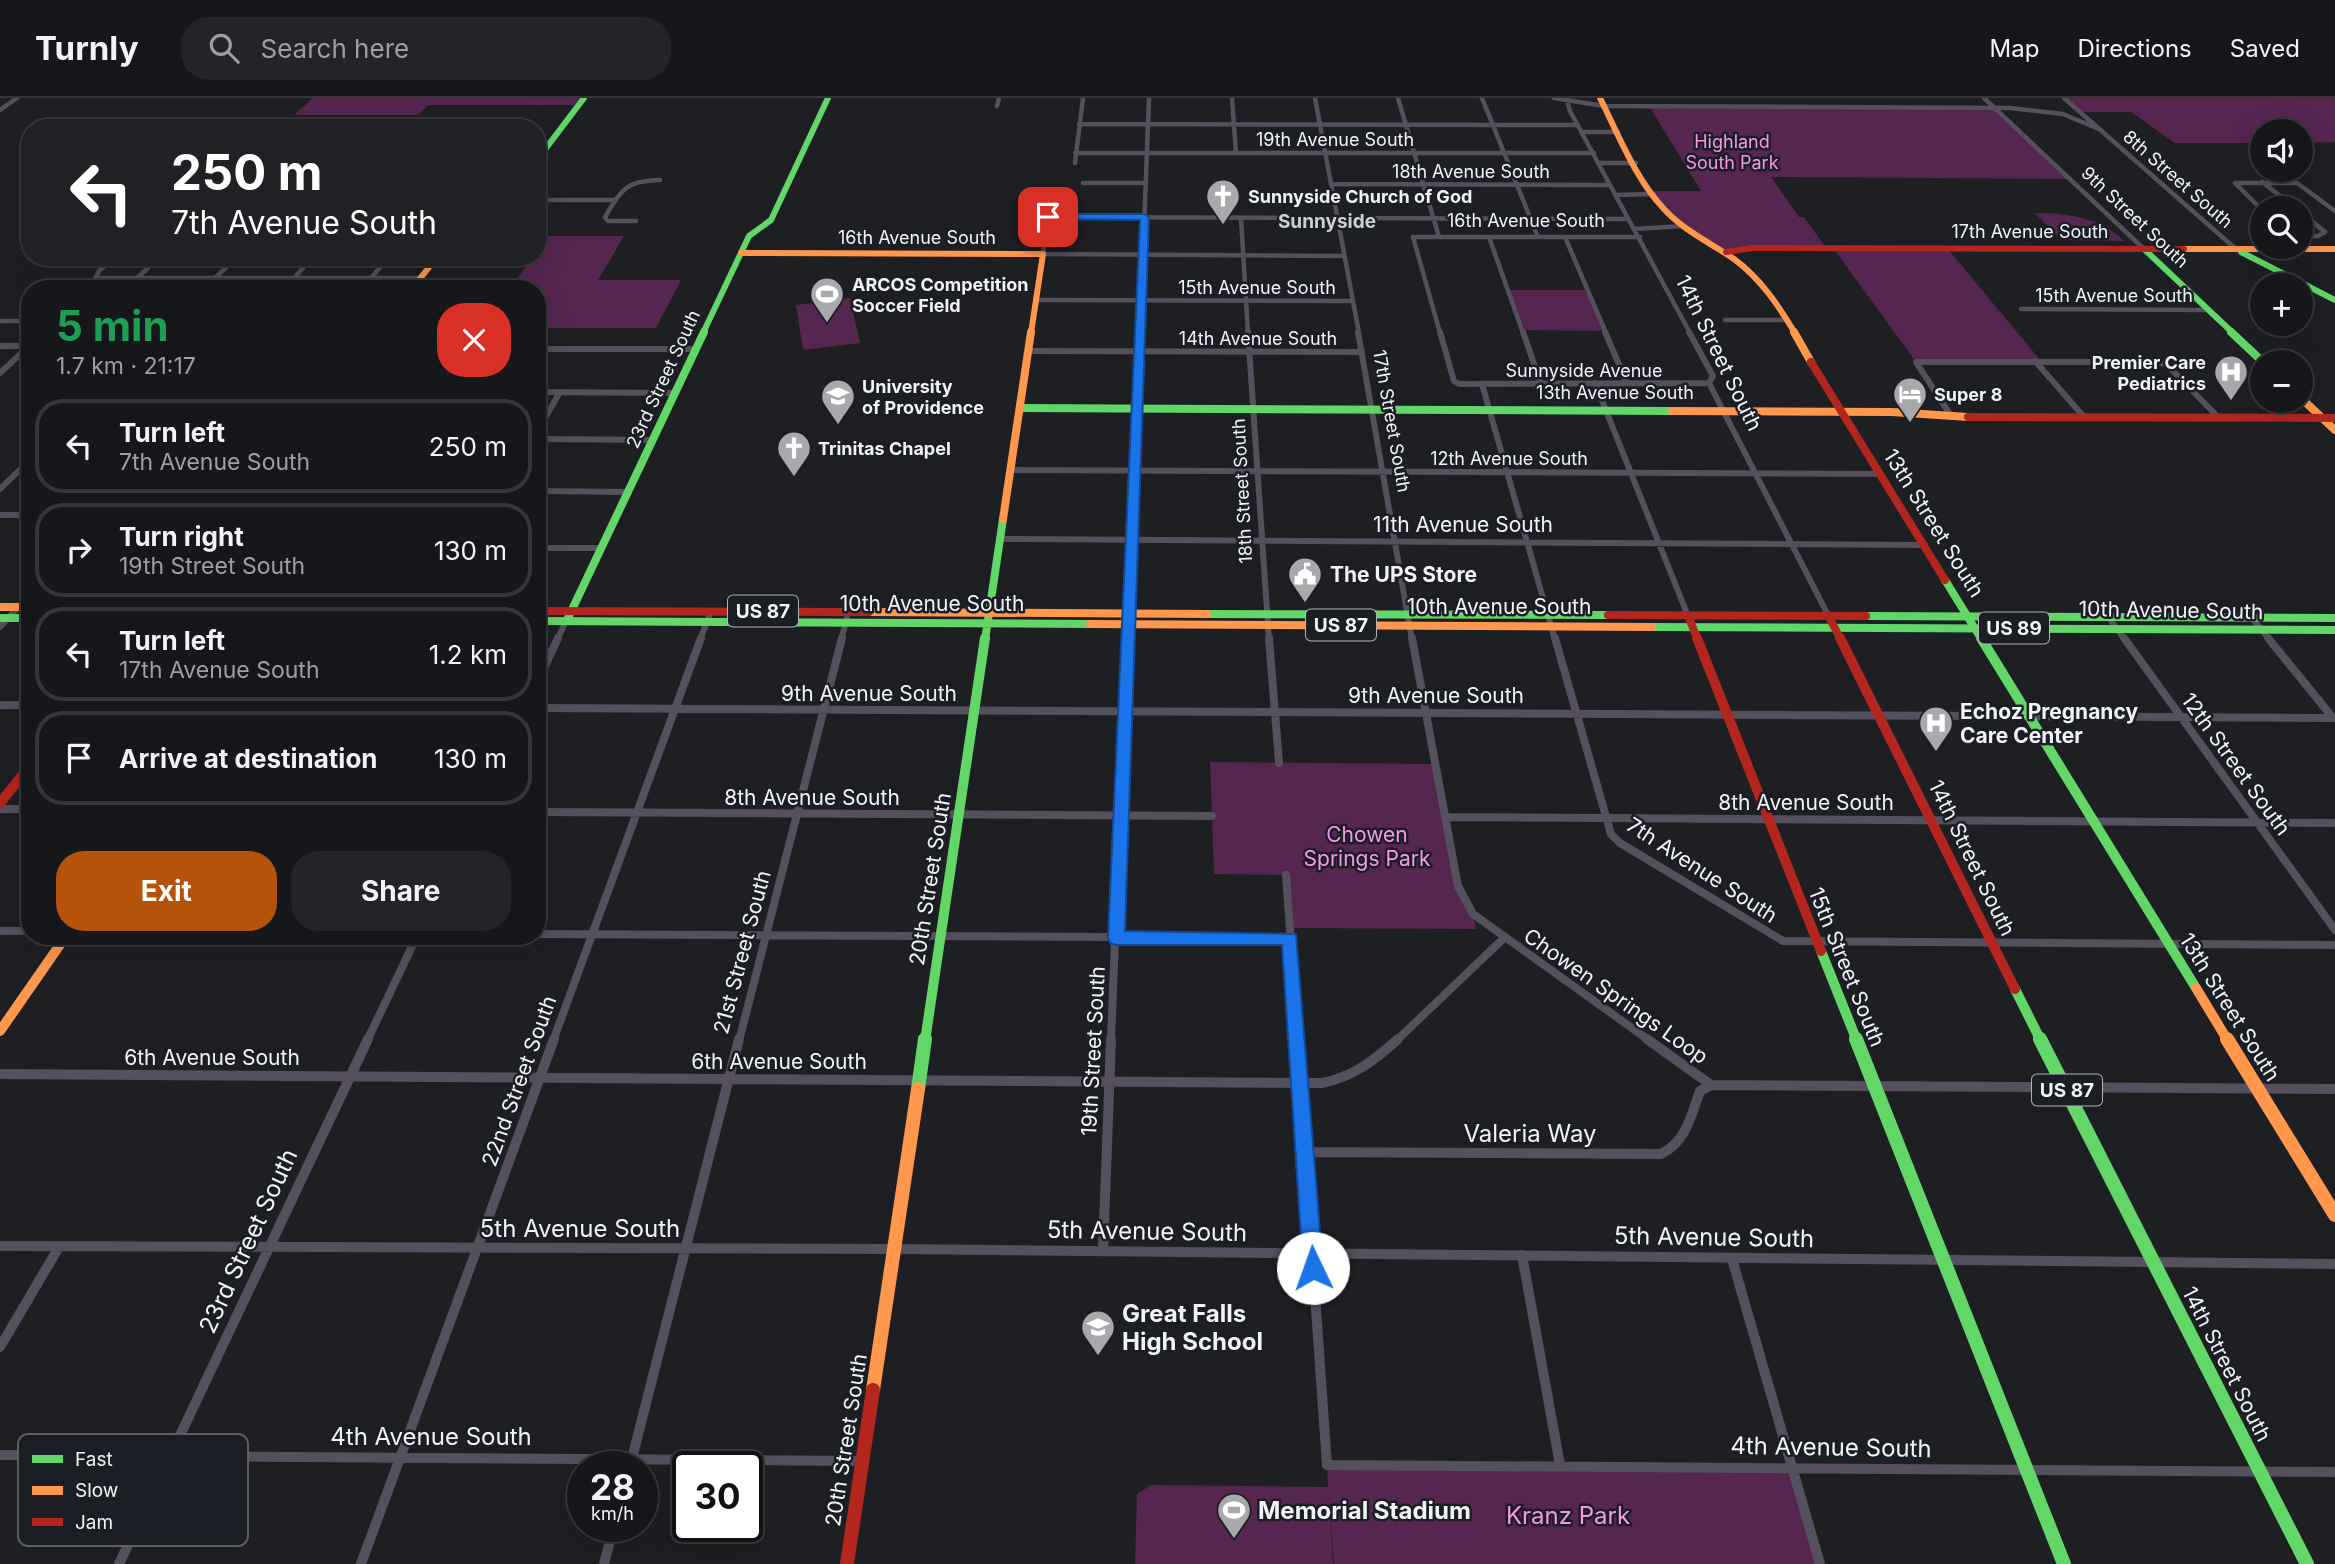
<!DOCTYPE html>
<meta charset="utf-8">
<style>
body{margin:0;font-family:Inter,sans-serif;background:#232427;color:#f1f3f6;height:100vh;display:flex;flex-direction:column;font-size:26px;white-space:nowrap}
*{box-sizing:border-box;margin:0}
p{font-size:23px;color:#9e9fa2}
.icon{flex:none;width:38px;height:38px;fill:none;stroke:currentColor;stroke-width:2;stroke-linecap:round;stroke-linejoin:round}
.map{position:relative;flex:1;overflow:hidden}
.side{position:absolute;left:21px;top:182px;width:525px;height:665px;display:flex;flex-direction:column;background:#16171a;border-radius:28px;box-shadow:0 7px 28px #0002,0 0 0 2px #353639}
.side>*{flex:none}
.guide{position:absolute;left:21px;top:21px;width:525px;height:147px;border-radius:28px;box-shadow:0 7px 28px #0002,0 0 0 2px #353639;background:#202124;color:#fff;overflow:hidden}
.controls{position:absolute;left:2250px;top:21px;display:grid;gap:14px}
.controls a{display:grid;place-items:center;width:63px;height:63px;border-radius:50%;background:#16171a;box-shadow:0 7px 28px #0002,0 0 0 2px #353639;font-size:35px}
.speed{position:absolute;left:567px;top:1353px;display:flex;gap:14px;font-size:35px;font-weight:700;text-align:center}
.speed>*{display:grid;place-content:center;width:91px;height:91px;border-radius:50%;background:#16171a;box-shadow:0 7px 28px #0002,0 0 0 2px #353639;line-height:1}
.speed small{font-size:18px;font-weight:400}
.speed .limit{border:4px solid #111;border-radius:10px;background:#fff;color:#111}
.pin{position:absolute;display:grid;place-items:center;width:60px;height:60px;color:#fff;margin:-30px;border-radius:14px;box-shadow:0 4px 10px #0006}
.me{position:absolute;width:77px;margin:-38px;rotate:357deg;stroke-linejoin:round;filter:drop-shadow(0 0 5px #0008)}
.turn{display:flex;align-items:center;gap:24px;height:147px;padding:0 35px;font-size:32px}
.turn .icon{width:91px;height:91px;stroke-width:2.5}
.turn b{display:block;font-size:49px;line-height:60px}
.round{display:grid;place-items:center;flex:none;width:74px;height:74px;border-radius:28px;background:#232427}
.headline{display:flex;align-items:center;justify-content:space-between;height:119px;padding:0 35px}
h1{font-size:42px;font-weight:700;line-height:52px;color:#1e9e55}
.primary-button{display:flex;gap:14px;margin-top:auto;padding:14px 35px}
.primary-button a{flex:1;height:80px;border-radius:28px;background:#b45309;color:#fff;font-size:28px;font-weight:700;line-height:80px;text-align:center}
.primary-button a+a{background:#232427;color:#f1f3f6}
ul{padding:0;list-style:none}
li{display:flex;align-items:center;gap:21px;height:94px;margin:0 14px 10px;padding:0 21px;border:4px solid #353639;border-radius:28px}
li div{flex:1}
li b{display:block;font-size:26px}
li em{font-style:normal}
header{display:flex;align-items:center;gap:42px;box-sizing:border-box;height:98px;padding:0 35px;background:#16171a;border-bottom:2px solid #353639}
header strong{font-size:33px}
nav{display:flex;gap:38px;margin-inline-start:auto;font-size:24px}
.search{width:490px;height:63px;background:#232427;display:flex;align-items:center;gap:18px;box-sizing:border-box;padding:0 24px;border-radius:28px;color:#9e9fa2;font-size:26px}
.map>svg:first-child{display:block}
.green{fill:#542650}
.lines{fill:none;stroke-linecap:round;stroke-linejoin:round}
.street-far3{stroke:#554f5e;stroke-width:4.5}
.street-far2{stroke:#554f5e;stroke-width:6}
.street-far1{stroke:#554f5e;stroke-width:8}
.street{stroke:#554f5e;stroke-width:10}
.fast-far3{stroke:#63d668;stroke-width:6}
.fast-far2{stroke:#63d668;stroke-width:8}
.fast-far1{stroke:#63d668;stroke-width:10}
.fast{stroke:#63d668;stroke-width:14}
.slow-far3{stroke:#ff974d;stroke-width:6}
.slow-far2{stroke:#ff974d;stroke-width:8}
.slow-far1{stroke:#ff974d;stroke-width:10}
.slow{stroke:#ff974d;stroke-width:14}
.jam-far3{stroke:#b3261e;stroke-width:6}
.jam-far2{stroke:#b3261e;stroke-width:8}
.jam-far1{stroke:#b3261e;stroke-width:10}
.jam{stroke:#b3261e;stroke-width:14}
.route{fill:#1a73e8;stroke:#114b97;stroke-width:2}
.labels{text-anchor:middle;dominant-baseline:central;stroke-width:5;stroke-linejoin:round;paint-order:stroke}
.far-street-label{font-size:18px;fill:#f1f3f8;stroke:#1c1e25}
.far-park-label{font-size:18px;fill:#f797ec;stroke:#1c1e25}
.far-poi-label{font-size:18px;font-weight:bold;fill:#f1f3f8;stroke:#1c1e25;text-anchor:start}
.far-neighbourhood-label{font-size:19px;font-weight:bold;fill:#cbcdd7;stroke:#1c1e25}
.shield{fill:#1c1e25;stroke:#b1b3b9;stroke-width:2}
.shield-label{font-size:19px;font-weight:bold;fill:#f1f3f8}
.street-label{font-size:21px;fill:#f1f3f8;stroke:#1c1e25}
.poi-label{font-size:21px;font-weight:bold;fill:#f1f3f8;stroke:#1c1e25;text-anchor:start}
.park-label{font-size:21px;fill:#f797ec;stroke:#1c1e25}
.near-street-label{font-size:24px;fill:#f1f3f8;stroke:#1c1e25}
.near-poi-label{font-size:24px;font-weight:bold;fill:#f1f3f8;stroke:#1c1e25;text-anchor:start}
.near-park-label{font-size:24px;fill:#f797ec;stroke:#1c1e25}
.key{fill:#1c1e25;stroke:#5c5e64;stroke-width:2}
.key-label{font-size:19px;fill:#f1f3f8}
</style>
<header>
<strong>Turnly</strong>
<div class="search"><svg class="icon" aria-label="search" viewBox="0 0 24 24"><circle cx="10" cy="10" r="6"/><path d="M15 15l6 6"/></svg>Search here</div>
<nav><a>Map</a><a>Directions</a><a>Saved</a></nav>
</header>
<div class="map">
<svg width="2335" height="1466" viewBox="0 0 2335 1466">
<rect width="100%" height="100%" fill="#1e1f23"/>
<!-- green -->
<path class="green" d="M313 0H580L574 7H428L418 17H294Z
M2064 0H2335V44L2301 45V33H2263V45H2175L2131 14H2080Z
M1649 8 1993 10 2069 81 1771 79 1799 119H1804L1826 150 1726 154 1672 119 1652 93H1701Z
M2035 115C2066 115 2101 119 2124 143L2061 142Z
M546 138H624L598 182H681L656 230H537V191H510L532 159H537V151Z
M1833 150H1947L2041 263 1916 264Z
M1509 192H1588L1606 233 1523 232Z
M850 200 860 245 803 252 796 207Z
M1210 664 1434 666 1458 788 1473 816 1476 831 1289 830 1285 777 1214 776Z
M1327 1367 1792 1369 1820 1466H1334L1329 1397 1333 1466H1135L1137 1396 1151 1387 1328 1389Z"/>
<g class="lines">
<!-- street-far3 -->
<path class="street-far3" d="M1232 0 1236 55
M1315 0 1359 235
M1398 0 1439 139
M1482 0 1538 139
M1554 0 1604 8 2010 10 2063 16 2101 32
M1566 0 1570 13 1690 235
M1984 0 2144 151
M2064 0 2237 152
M997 8 999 0
M0 12 17 0
M1079 26 1578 27
M1583 34H1618
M1075 55H1594
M1075 65 1083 0
M1598 65H1636
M2262 84 2296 110
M1083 85H1146
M1331 86 1610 87
M1616 97 1654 96
M537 102H616
M1050 102 1043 156 1344 158
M2263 113 2235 85H2297L2335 113
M2301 114 2325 134 2318 138H2301
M1048 119 1628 121
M1241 120 1248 235
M636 123H608L605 119C622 91 625 83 660 82
M1634 131 1683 128
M1489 139 1523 235
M1565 139 1606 235
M95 180H421
M137 180 160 159
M215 180 237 159
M294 180 313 159
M371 180 389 159
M91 191 99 173 115 159
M1036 202 1353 203
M2021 211 2208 212
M1725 222H1786
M0 223H30
M1140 235 1149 0
M1440 235 1413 139H1640"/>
<!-- street-far2 -->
<path class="street-far2" d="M1248 234 1269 542
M1358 234 1412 542
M1440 234 1454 283 1459 286 1709 285
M1523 234 1541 286
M1605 234 1627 285
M1689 234 1713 278 1709 285 1828 517
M0 248H30
M537 251H697
M1028 253 1362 254
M2035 263 2085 320
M0 275 30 247
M1595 285 1688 518
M1482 286 1555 542
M537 294 676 295
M1951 318 1916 264H2159L2167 267 2219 320
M537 334 560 294
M537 341 653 342
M1011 372 1881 376
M0 391 30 362
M537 393 629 394
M0 417H30
M1000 441 1925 447
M537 450H601
M2251 519 2270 542
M2109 520 2125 542
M0 529 18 509
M557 542 566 523
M700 542 711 513
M841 542 847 520
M1127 542 1140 234"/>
<!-- street-far1 -->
<path class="street-far1" d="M1269 540 1279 665
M1412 540 1458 788 1473 816 1650 943
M1555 540 1611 736 1620 745 1783 843 2335 847
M2124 540 2335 832
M2268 540 2333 620
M537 585 558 540
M0 607H30
M537 610 2335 620
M0 711H30
M537 714 1212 718
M1445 719 2335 725
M1286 777 1298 943
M0 833H30
M537 836 1290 840
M367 943 417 838
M553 943 701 540
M739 943 842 540
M1111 943 1127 540
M1396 943 1504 840"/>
<!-- street -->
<path class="street" d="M1297 941 1327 1367 2335 1374
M1647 941 1711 987 2335 991
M0 976 1322 985C1353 979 1375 962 1398 941
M1306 1054 1661 1056C1686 1044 1691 1018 1700 993L1711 987
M0 1148 893 1151 2335 1166
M1103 1153 1111 941
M1522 1157 1560 1367
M1732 1161 1820 1466
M0 1249 59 1149
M0 1357 862 1363
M630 1368 739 941
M119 1466 368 941
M361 1466 554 941
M604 1466 614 1428"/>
<!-- fast-far3 -->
<path class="fast-far3" d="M537 62 584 0
M2144 151 2233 235
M2241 154 2335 202
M703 235 749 138 771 122 828 0"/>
<!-- fast-far2 -->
<path class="fast-far2" d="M2231 234 2263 264
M1020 310 1672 313
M1945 482 1982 542
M1207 516 1608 517
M1866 518 2335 520
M0 520H30
M568 520 704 234
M537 523 1090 526
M1652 529 2335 532
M985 542 1003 421"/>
<!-- fast-far1 -->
<path class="fast-far1" d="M1981 540 2196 890
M1821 853 1857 943
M2015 891 2041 943
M925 943 985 540"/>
<!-- fast -->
<path class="fast" d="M1856 941 2064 1466
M2040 941 2307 1466
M918 991 925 941"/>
<!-- slow-far3 -->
<path class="slow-far3" d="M1600 0C1619 38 1635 80 1664 111 1684 133 1711 145 1734 161 1761 181 1778 207 1795 235
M2184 151H2335
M741 155 1043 156 1031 235
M412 191 437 159"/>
<!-- slow-far2 -->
<path class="slow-far2" d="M1794 234 1811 264
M2301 300 2335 332
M1672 313 1892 314 1968 319
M1003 421 1031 234
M0 509H30
M869 514 1207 516
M1090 526 1652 529"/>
<!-- slow-far1 -->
<path class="slow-far1" d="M2196 890 2228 943
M0 933 66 838"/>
<!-- slow -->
<path class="slow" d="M2227 941 2335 1117
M873 1292 918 991"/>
<!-- jam-far3 -->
<path class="jam-far3" d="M1726 154 1752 150 2184 151"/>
<!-- jam-far2 -->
<path class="jam-far2" d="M1811 264 1945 482
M1968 319 2335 320
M537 513 869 514
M1608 517 1866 518
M1828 517 1841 542
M1688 518 1698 542"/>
<!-- jam-far1 -->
<path class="jam-far1" d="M1697 540 1821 853
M1840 540 2015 891
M0 705 30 668"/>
<!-- jam -->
<path class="jam" d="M847 1466 873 1292"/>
</g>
<!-- route -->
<path class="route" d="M1048 116H1144L1149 119 1125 833 1296 836 1323 1170 1320 1177 1313 1180 1306 1177 1303 1170 1282 847H1116L1110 845 1108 840 1140 122 1044 121V117Z"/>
<!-- icons -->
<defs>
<g id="church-pin" transform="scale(1.75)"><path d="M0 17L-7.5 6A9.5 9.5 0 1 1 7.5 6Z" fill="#a7a9ad" stroke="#1c1e25"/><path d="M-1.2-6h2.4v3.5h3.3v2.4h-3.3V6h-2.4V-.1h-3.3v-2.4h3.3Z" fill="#fff"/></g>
<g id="stadium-pin" transform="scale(1.75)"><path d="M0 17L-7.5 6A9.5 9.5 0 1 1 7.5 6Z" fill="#a7a9ad" stroke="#1c1e25"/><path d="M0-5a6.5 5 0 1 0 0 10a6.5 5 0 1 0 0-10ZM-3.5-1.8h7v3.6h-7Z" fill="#fff"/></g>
<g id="hospital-pin" transform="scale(1.75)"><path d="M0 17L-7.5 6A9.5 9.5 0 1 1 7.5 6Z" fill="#a7a9ad" stroke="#1c1e25"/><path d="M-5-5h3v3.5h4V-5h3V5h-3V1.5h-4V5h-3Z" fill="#fff"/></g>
<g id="hotel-pin" transform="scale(1.75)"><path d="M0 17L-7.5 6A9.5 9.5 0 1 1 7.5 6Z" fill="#a7a9ad" stroke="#1c1e25"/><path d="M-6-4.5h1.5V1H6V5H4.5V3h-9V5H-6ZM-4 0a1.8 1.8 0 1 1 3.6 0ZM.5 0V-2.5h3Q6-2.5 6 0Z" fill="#fff"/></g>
<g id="university-pin" transform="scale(1.75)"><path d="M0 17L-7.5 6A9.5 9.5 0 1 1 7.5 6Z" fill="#a7a9ad" stroke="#1c1e25"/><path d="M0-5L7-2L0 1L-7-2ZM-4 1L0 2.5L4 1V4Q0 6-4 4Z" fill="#fff"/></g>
<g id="civic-pin" transform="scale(1.75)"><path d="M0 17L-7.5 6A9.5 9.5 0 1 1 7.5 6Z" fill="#a7a9ad" stroke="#1c1e25"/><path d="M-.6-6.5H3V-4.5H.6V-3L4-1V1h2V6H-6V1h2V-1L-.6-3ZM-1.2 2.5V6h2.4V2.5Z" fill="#fff"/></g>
<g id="school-pin" transform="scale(1.75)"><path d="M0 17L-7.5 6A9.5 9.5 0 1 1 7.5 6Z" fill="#a7a9ad" stroke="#1c1e25"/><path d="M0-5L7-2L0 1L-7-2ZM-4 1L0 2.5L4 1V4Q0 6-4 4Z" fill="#fff"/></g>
</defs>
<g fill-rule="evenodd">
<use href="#church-pin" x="1223" y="98"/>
<use href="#stadium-pin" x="827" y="196"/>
<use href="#hospital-pin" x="2231" y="274"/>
<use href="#hotel-pin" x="1910" y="296"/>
<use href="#university-pin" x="838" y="298"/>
<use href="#church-pin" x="794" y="350"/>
<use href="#civic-pin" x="1305" y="476"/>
<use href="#hospital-pin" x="1936" y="625"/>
<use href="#school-pin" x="1098" y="1229"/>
<use href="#stadium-pin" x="1234" y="1412"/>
</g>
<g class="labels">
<!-- far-street labels -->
<g class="far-street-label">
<text x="1335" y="41">19th Avenue South</text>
<text x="1471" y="73">18th Avenue South</text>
<text transform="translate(2178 81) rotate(41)">8th Street South</text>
<text transform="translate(2135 119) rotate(43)">9th Street South</text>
<text x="1526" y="122">16th Avenue South</text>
<text x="2030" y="133">17th Avenue South</text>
<text x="917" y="139">16th Avenue South</text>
<text x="1257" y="189">15th Avenue South</text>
<text x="2114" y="197">15th Avenue South</text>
<text x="1258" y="240">14th Avenue South</text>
<text x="1584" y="272">Sunnyside Avenue</text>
<text transform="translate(663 281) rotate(-65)">23rd Street South</text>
<text x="1615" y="294">13th Avenue South</text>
<text transform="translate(1392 323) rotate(80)">17th Street South</text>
<text x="1509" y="360">12th Avenue South</text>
<text transform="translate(1242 393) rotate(-93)">18th Street South</text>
</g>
<!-- far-park labels -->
<g class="far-park-label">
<text x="1732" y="43">Highland<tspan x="1732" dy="21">South Park</tspan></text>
</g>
<!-- far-poi labels -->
<g class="far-poi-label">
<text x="1248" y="98">Sunnyside Church of God</text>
<text x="852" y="186">ARCOS Competition<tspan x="852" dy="21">Soccer Field</tspan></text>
<text x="2206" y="264" text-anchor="end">Premier Care<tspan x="2206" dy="21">Pediatrics</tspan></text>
<text x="862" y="288">University<tspan x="862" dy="21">of Providence</tspan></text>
<text x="1934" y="296">Super 8</text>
<text x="818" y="350">Trinitas Chapel</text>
</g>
<!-- far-neighbourhood labels -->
<g class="far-neighbourhood-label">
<text x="1327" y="123">Sunnyside</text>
</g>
<!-- shield labels -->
<g class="shield">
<rect x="728" y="497.5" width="70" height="31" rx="5"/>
<rect x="1306" y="511.5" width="70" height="31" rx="5"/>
<rect x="1979" y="514.5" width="70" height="31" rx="5"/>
<rect x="2032" y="976.5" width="70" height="31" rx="5"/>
</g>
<g class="shield-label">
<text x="763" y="513">US 87</text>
<text x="1341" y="527">US 87</text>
<text x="2014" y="530">US 89</text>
<text x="2067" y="992">US 87</text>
</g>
<!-- street labels -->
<g class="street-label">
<text transform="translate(1719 255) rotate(64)">14th Street South</text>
<text transform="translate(1934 425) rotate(58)">13th Street South</text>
<text x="1463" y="426">11th Avenue South</text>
<text x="932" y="505">10th Avenue South</text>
<text x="1499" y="508">10th Avenue South</text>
<text transform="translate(2171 512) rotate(1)">10th Avenue South</text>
<text x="869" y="595">9th Avenue South</text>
<text x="1436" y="597">9th Avenue South</text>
<text transform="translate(2236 666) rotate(54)">12th Street South</text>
<text x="812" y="699">8th Avenue South</text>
<text x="1806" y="704">8th Avenue South</text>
<text transform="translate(1972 760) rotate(64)">14th Street South</text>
<text transform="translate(1702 772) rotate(33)">7th Avenue South</text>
<text transform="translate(930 781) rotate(-81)">20th Street South</text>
<text transform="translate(742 854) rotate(-75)">21st Street South</text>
<text transform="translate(1847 869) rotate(68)">15th Street South</text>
<text transform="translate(1616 898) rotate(35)">Chowen Springs Loop</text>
<text transform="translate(2230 909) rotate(58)">13th Street South</text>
<text transform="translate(1093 953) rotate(-87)">19th Street South</text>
<text x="212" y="959">6th Avenue South</text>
<text x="779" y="963">6th Avenue South</text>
<text transform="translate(519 983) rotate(-70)">22nd Street South</text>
<text transform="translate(2227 1266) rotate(63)">14th Street South</text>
<text transform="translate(846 1342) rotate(-81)">20th Street South</text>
</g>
<!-- poi labels -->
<g class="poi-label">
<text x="1330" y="476">The UPS Store</text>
<text x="1960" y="613">Echoz Pregnancy<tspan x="1960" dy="24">Care Center</tspan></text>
</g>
<!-- park labels -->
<g class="park-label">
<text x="1367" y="736">Chowen<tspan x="1367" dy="24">Springs Park</tspan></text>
</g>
<!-- near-street labels -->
<g class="near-street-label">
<text x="1530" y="1035">Valeria Way</text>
<text x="580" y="1130">5th Avenue South</text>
<text transform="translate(1147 1133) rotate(1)">5th Avenue South</text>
<text transform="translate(1714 1139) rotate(1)">5th Avenue South</text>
<text transform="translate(248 1143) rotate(-65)">23rd Street South</text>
<text x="431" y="1338">4th Avenue South</text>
<text transform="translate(1831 1349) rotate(1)">4th Avenue South</text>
</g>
<!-- near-poi labels -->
<g class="near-poi-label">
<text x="1122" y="1215">Great Falls<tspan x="1122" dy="28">High School</tspan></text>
<text x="1258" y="1412">Memorial Stadium</text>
</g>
<!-- near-park labels -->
<g class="near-park-label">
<text x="1568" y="1417">Kranz Park</text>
</g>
</g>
<!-- legend -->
<rect x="18" y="1336" width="230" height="112" rx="10" class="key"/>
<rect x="32" y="1357" width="31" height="8" fill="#63d668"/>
<rect x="32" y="1388" width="31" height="9" fill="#ff974d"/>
<rect x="32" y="1420" width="31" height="8" fill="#b3261e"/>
<g class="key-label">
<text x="75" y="1368">Fast</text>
<text x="75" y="1399">Slow</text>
<text x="75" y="1431">Jam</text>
</g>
</svg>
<div class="controls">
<a><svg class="icon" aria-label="sound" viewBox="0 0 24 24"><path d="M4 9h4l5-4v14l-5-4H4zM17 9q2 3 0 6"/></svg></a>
<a><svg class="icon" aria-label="search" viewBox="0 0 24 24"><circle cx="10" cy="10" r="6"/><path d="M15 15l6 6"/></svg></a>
<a>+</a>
<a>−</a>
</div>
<div class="speed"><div>28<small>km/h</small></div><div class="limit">30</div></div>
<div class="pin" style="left:1048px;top:119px;background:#d93025"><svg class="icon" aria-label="arrive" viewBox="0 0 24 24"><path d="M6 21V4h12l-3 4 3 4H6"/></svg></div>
<svg class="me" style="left:1313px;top:1170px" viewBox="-20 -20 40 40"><circle r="19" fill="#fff"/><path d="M0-13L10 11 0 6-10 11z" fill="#1a73e8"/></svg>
<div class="guide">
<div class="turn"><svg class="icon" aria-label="left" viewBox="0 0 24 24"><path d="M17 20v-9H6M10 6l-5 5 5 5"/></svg><div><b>250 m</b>7th Avenue South</div></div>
</div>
<section class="side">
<div class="headline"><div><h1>5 min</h1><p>1.7 km · 21:17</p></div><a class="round" style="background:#d93025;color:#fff"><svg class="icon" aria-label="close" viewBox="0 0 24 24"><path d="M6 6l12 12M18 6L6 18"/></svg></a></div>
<ul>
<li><svg class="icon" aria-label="left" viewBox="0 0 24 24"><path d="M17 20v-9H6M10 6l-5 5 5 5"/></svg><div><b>Turn left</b><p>7th Avenue South</p></div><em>250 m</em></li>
<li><svg class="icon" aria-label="right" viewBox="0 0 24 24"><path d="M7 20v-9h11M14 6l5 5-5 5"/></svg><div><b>Turn right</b><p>19th Street South</p></div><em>130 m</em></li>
<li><svg class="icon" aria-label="left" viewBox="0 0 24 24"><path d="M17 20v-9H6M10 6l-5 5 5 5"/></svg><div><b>Turn left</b><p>17th Avenue South</p></div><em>1.2 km</em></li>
<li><svg class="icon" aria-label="arrive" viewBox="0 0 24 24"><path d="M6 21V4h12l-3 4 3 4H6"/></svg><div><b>Arrive at destination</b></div><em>130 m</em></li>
</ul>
<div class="primary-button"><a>Exit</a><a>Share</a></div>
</section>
</div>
